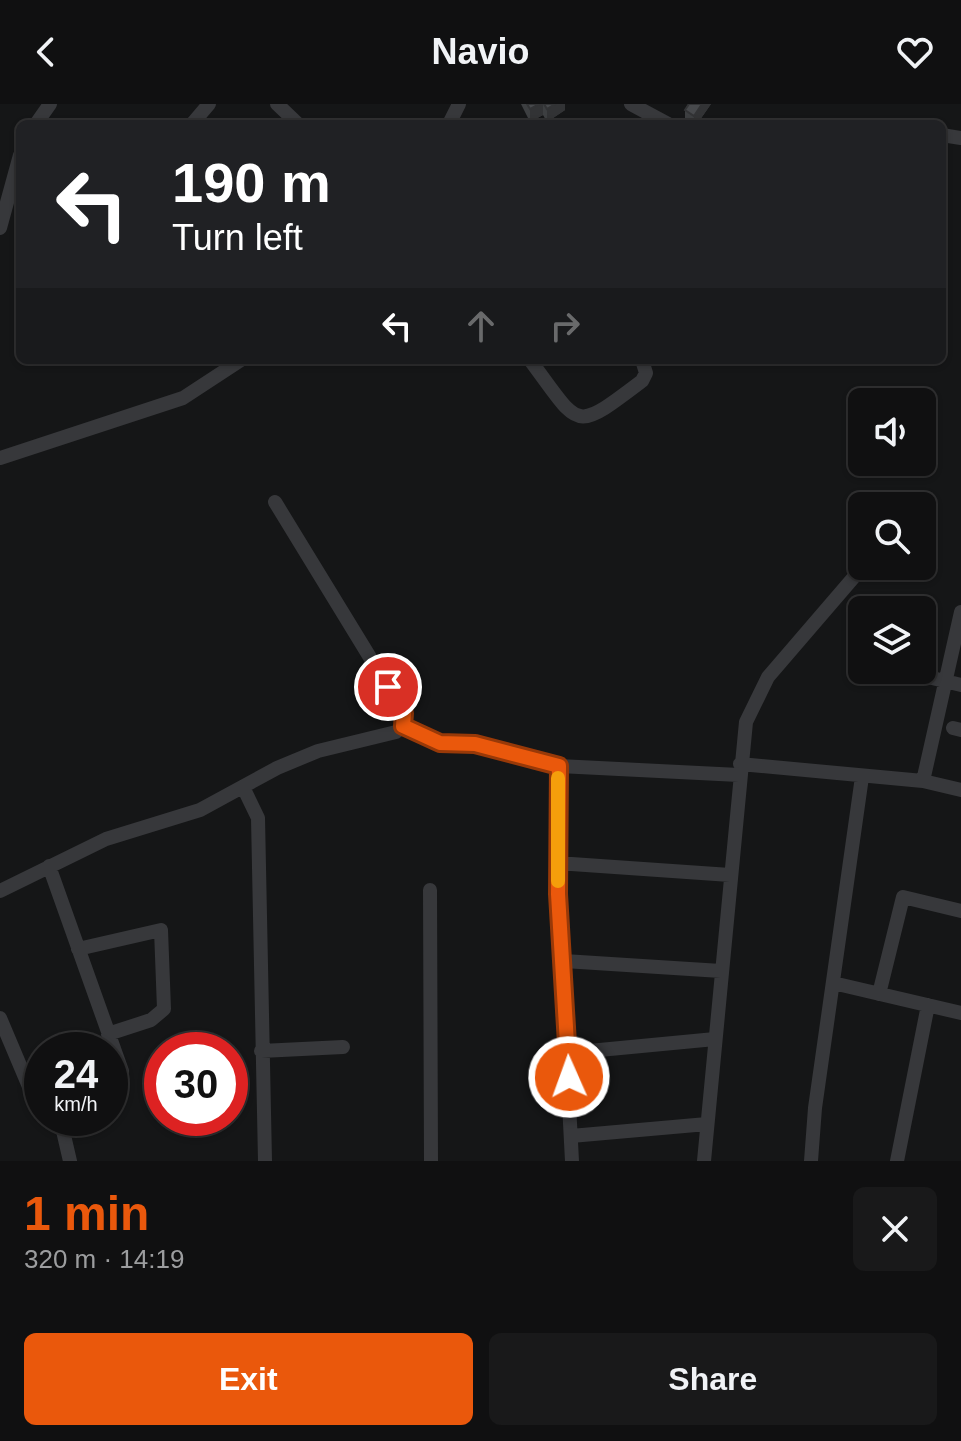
<!DOCTYPE html>
<meta charset="utf-8">
<style>
body{margin:0;font-family:Arial,sans-serif;background:#19191a;color:#f1f3f6;height:100vh;display:flex;flex-direction:column;font-size:30px;white-space:nowrap}
*{box-sizing:border-box;margin:0}
p{font-size:26px;color:#9c9d9f}
.icon{flex:none;width:44px;height:44px;fill:none;stroke:currentColor;stroke-width:2;stroke-linecap:round;stroke-linejoin:round}
.map{position:relative;height:1057px;overflow:hidden}
.panel{display:flex;flex-direction:column;background:#101011;flex:1}
.panel>*{flex:none}
.guide{position:absolute;left:16px;top:16px;width:930px;height:244px;border-radius:12px;box-shadow:0 2px 6px #0004,0 0 0 2px #303031;background:#202124;color:#fff;overflow:hidden}
.controls{position:absolute;left:848px;top:284px;display:grid;gap:16px}
.controls a{display:grid;place-items:center;width:88px;height:88px;border-radius:12px;background:#101011;box-shadow:0 2px 6px #0004,0 0 0 2px #303031;font-size:40px}
.speed{position:absolute;left:24px;top:928px;display:flex;gap:16px;font-size:40px;font-weight:700;text-align:center}
.speed>*{display:grid;place-content:center;width:104px;height:104px;border-radius:50%;background:#101011;box-shadow:0 2px 6px #0004,0 0 0 2px #303031;line-height:1}
.speed small{font-size:20px;font-weight:400}
.speed .limit{border:12px solid #d22;background:#fff;color:#111}
.pin{position:absolute;display:grid;place-items:center;width:68px;height:68px;color:#fff;margin:-34px;border:4px solid #fff;border-radius:50%;box-shadow:0 2px 8px #0007}
.me{position:absolute;width:88px;margin:-44px;rotate:358deg;stroke-linejoin:round;filter:drop-shadow(0 0 6px #0008)}
.turn{display:flex;align-items:center;gap:28px;height:168px;padding:0 24px;font-size:36px}
.turn .icon{width:104px;height:104px;stroke-width:2.5}
.turn b{display:block;font-size:56px;line-height:68px}
.lanes{display:flex;align-items:center;height:76px;padding:0 24px;background:#0003;justify-content:center;gap:40px;direction:ltr}
.lanes .off{opacity:.35}
.round{display:grid;place-items:center;flex:none;width:84px;height:84px;border-radius:12px;background:#19191a}
.headline{display:flex;align-items:center;justify-content:space-between;height:136px;padding:0 24px}
h1{font-size:48px;font-weight:800;line-height:60px;color:#ea580c}
.action{display:flex;gap:16px;margin-top:auto;padding:16px 24px}
.action a{flex:1;height:92px;border-radius:12px;background:#ea580c;color:#fff;font-size:32px;font-weight:800;line-height:92px;text-align:center}
.action a+a{background:#19191a;color:#f1f3f6}
header{display:flex;justify-content:space-between;align-items:center;height:104px;padding:0 24px;background:#101011;font-size:36px;font-weight:800}
.map>svg:first-child{display:block}
.lines{fill:none;stroke-linecap:round;stroke-linejoin:round}
.minor{stroke:#37383b;stroke-width:14}
.wall{fill:#3d3f41}
.shaded-wall{fill:#323335}
.building{fill:#47494c;stroke:#323335;stroke-width:2}
.route-casing{stroke:#983908;stroke-width:20}
.route{stroke:#ea580c;stroke-width:14}
.slow{stroke:#f59e0b;stroke-width:14}
</style>
<header><svg class="icon" aria-label="back" viewBox="0 0 24 24"><path d="M15 5l-7 7 7 7"/></svg>Navio<svg class="icon" aria-label="heart" viewBox="0 0 24 24"><path d="M12 20l-8-8c-3-5 5-10 8-4 3-6 11-1 8 4z"/></svg></header>
<div class="map">
<svg width="961" height="1057" viewBox="0 0 961 1057">
<rect width="100%" height="100%" fill="#151617"/>
<g class="lines">
<!-- minor -->
<path class="minor" d="M277 0 298 20
M631 0 668 20
M36 20 50 0
M192 20 209 0
M449 20 459 0
M942 31 961 34
M0 124 20 51
M530 256C581 324 572 330 642 277L646 269 642 256
M0 354 183 294 241 256
M859 556 862 557
M899 566 961 581
M403 622 440 639 491 644 559 662 739 671
M953 624 961 626
M740 660 923 677 961 686
M559 662 558 790 572 1057
M923 677 961 508
M243 683 258 714 265 1057
M557 759 730 771
M49 762 122 967 120 974 110 982
M430 786 431 1057
M0 787 106 735 200 706 277 664 318 647 396 628 403 622 404 609 275 398
M78 845 161 826 164 905 151 916 108 930
M564 857 721 867
M833 879 961 909
M879 890 903 793 961 807
M0 914 30 985
M261 947 343 943
M568 949 715 935
M60 1014 70 1057
M571 1032 707 1020
M704 1057 746 618 768 573 860 466
M811 1057 815 1004 862 673
M897 1057 928 901"/>
</g>
<!-- wall -->
<path class="wall" d="M521 0H565V6L547 18 543 11 530 18Z
M688 0H711L697 20H688L685 18V6Z"/>
<!-- shaded-wall -->
<path class="shaded-wall" d="M539 0H543V11L530 18V5Z
M555 0H565V6L547 18V5Z
M702 0H711L697 20H694V12Z"/>
<!-- building -->
<path class="building" d="M527 0H539L530 5Z
M544 0H555L547 5Z
M689 0H702L694 12 685 6Z"/>
<g class="lines">
<!-- route casing -->
<g class="route-casing">
<path id="route" d="M388 583 404 609 403 622 440 639 475 640 559 662 558 790 569 973"/>
</g>
<!-- route -->
<use href="#route" class="route"/>
<!-- slow -->
<path class="slow" d="M558 777V674"/>
</g>
</svg>
<div class="controls">
<a><svg class="icon" aria-label="sound" viewBox="0 0 24 24"><path d="M4 9h4l5-4v14l-5-4H4zM17 9q2 3 0 6"/></svg></a>
<a><svg class="icon" aria-label="search" viewBox="0 0 24 24"><circle cx="10" cy="10" r="6"/><path d="M15 15l6 6"/></svg></a>
<a><svg class="icon" aria-label="layers" viewBox="0 0 24 24"><path d="M12 4l9 5-9 5-9-5zM3 14l9 5 9-5"/></svg></a>
</div>
<div class="speed"><div>24<small>km/h</small></div><div class="limit">30</div></div>
<div class="pin" style="left:388px;top:583px;background:#d93025"><svg class="icon" aria-label="arrive" viewBox="0 0 24 24"><path d="M6 21V4h12l-3 4 3 4H6"/></svg></div>
<svg class="me" style="left:569px;top:973px" viewBox="-20 -20 40 40"><circle r="17" fill="#ea580c" stroke="#fff" stroke-width="3"/><path d="M0-11L8 9 0 5-8 9z" fill="#fff"/></svg>
<div class="guide">
<div class="turn"><svg class="icon" aria-label="left" viewBox="0 0 24 24"><path d="M17 20v-9H6M10 6l-5 5 5 5"/></svg><div><b>190 m</b>Turn left</div></div>
<div class="lanes"><svg class="icon" aria-label="left" viewBox="0 0 24 24"><path d="M17 20v-9H6M10 6l-5 5 5 5"/></svg><svg class="icon off" aria-label="ahead" viewBox="0 0 24 24"><path d="M12 20V5M6 11l6-6 6 6"/></svg><svg class="icon off" aria-label="right" viewBox="0 0 24 24"><path d="M7 20v-9h11M14 6l5 5-5 5"/></svg></div>
</div>
</div>
<section class="panel">
<div class="headline"><div><h1>1 min</h1><p>320 m · 14:19</p></div><a class="round"><svg class="icon" aria-label="close" viewBox="0 0 24 24"><path d="M6 6l12 12M18 6L6 18"/></svg></a></div>
<div class="action"><a>Exit</a><a>Share</a></div>
</section>
